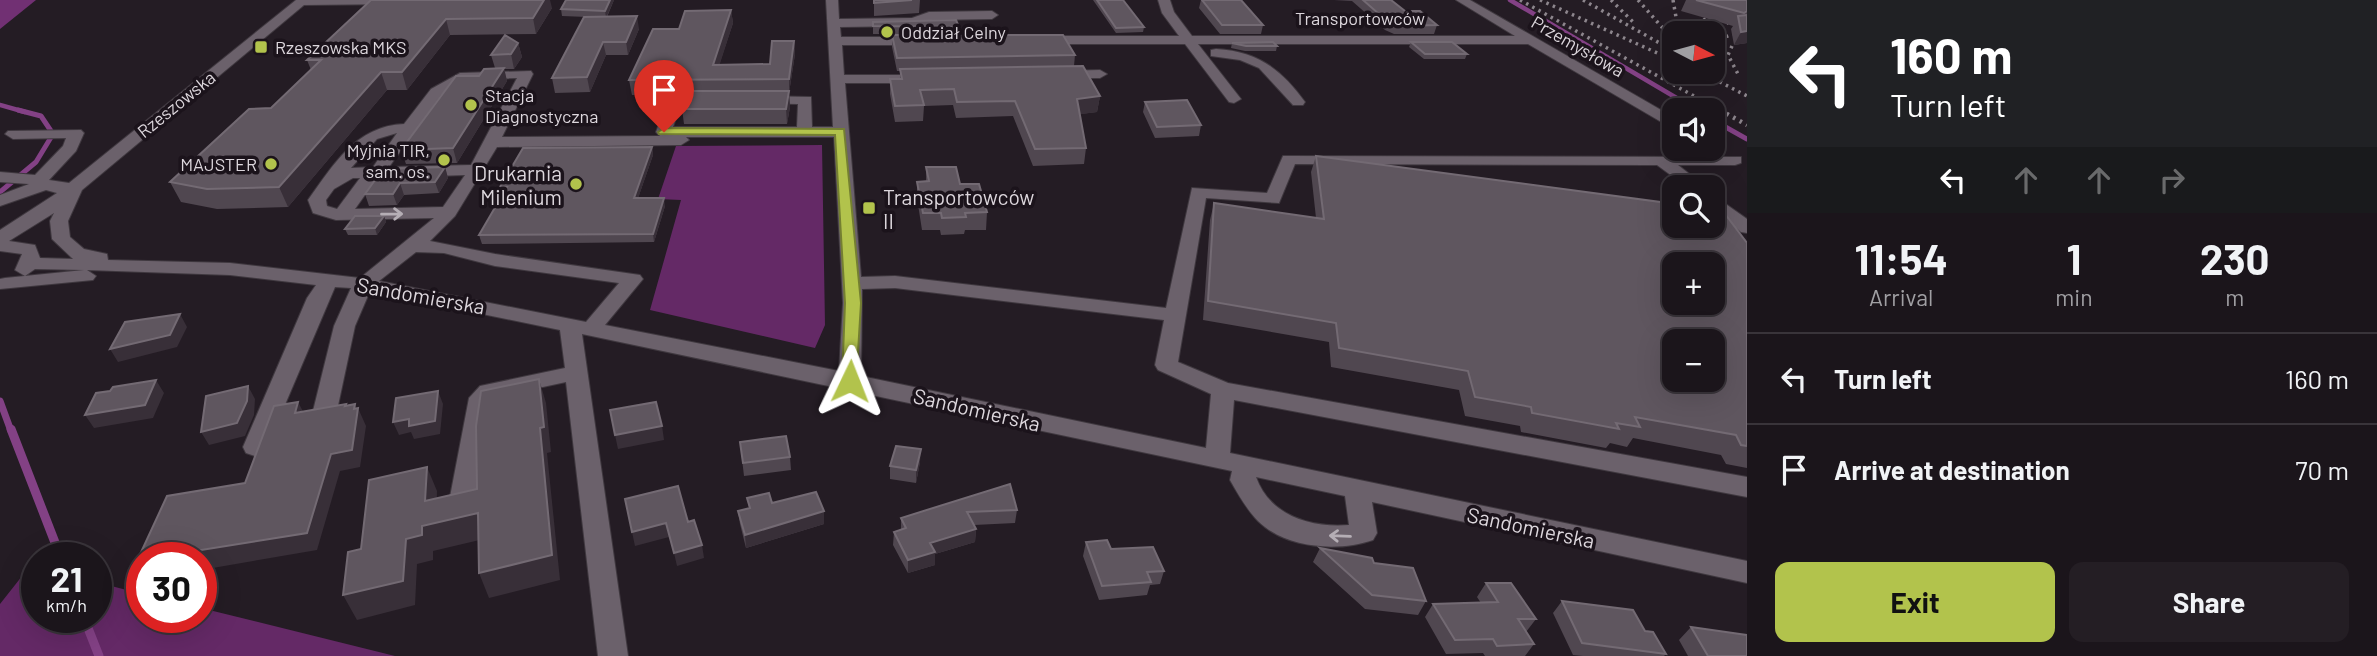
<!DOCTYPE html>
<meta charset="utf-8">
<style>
body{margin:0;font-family:Barlow,sans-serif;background:#241e24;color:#f1f3f6;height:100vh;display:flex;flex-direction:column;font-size:26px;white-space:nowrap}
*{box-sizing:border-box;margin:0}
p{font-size:23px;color:#a09fa3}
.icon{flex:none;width:38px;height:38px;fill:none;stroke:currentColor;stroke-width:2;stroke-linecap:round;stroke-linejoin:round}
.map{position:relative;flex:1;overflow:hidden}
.sheet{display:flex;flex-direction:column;background:#1b151b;width:630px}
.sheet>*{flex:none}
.guide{background:#202124;color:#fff;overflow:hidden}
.needle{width:46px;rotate:96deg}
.buttons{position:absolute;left:1662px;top:21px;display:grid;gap:14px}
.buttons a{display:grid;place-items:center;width:63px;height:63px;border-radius:14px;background:#1b151b;box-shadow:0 7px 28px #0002,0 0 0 2px #39343a;font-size:35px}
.speed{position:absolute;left:21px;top:542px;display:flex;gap:14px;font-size:35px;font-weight:700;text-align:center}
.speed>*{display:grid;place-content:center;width:91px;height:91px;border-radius:50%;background:#1b151b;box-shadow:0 7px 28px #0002,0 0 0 2px #39343a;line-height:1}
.speed small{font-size:18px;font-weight:400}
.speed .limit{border:10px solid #d22;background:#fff;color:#111}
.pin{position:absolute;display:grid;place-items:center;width:60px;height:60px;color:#fff;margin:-72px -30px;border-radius:50% 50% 50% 0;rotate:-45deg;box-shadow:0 0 7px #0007}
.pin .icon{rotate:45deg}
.me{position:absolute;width:77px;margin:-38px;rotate:2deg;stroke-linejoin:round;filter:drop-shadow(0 0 5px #0008)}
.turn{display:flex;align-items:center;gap:24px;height:147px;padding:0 28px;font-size:32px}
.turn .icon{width:91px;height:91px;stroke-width:2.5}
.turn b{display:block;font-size:49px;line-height:60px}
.lanes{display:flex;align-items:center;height:66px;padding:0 28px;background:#0003;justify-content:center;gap:35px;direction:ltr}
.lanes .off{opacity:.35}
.eta{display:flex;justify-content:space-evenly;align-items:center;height:119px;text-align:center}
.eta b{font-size:42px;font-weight:700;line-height:49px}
.action{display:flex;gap:14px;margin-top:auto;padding:14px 28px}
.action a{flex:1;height:80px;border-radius:14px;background:#b2c34c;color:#111;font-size:28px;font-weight:700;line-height:80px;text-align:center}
.action a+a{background:#241e24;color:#f1f3f6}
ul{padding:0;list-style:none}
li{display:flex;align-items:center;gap:21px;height:91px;padding:0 28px;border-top:2px solid #39343a}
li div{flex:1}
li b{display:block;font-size:26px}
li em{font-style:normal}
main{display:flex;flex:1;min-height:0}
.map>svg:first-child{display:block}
.green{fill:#642966}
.forest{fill:#713073}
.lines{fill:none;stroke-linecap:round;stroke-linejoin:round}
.stream-far3{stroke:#834185;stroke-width:4.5}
.stream-far2{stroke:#834185;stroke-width:5}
.stream-far1{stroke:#834185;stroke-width:7}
.stream{stroke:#834185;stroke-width:9}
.minor-casing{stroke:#3f383f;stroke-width:2}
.minor{fill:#6b616b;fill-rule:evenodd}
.rail-far1{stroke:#8d868d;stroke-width:3.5;stroke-dasharray:2.5 4.5;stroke-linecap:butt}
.rail{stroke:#8d868d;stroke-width:4.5;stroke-dasharray:2.5 5;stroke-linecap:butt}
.wall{fill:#504750}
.shaded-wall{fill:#382f38}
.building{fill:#5f565f;stroke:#736a73;stroke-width:2;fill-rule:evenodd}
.oneway{stroke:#b5aeb5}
.route{fill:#b2c34c;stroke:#747f31;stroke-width:2}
.poi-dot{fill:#b2c34c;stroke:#1b131b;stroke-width:2.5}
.labels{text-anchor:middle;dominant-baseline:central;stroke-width:7;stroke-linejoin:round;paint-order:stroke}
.far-street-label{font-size:18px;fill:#ddd7dd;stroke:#1b131b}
.far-poi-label{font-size:18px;fill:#ddd7dd;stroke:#1b131b;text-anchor:start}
.poi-label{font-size:21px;fill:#ddd7dd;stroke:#1b131b;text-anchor:end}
.street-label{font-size:21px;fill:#ddd7dd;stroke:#1b131b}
</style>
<main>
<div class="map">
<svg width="1747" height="656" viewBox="0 0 1747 656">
<rect width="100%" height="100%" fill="#241c24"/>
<!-- green -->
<path class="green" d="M822 145 825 325 815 348 650 310 681 200 658 199 676 146Z
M30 566 37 568V618H96V582L142 594V618H201V608L395 656H0V604Z"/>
<!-- forest -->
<path class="forest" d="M0 0H36L0 29Z"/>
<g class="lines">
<!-- stream-far3 -->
<path class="stream-far3" d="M1510 0 1697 110
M0 105 25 112"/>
<!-- stream-far2 -->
<path class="stream-far2" d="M1713 120 1747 139
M0 192 36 162 53 134 41 116 18 110"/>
<!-- stream-far1 -->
<path class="stream-far1" d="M0 401 11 431"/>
<!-- stream -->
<path class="stream" d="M11 429 61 558
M84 618 99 656"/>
<!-- minor casing -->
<g class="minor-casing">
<path id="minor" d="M296 0H406L400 4 304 5 82 190 68 221 70 237 84 249 107 254 108 260 230 263 360 278 434 218 336 220 313 213 308 200C334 164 356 126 404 124L431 89 460 73 531 71 533 74 502 137 660 136 656 132C660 123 662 106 668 99 675 91 711 94 718 100L711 104H681L673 127H797L798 104 755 103 753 100 760 96 811 97 812 127H833L826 0H838L839 19 912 18 929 12 992 11 998 15 992 19 931 20 913 26 840 27 841 37H919L925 41 919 45H842L844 75H927L934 79 927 83H845L861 277 895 276 1166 308 1192 188 1267 193 1283 156 1741 157V163L1735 165H1678L1706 187H1687L1657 165 1295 164 1279 203 1206 198 1178 362 1228 383 1747 477V497L1234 400 1230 453 1747 561V583L1372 502 1377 533 1373 540C1339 552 1286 549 1258 521 1247 510 1238 494 1230 480L1232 471 582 334 628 656H598L566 382 496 397 488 406 475 502 471 509 462 512 453 509 449 502 469 398 480 386 565 368 560 330 370 291 355 326 336 415 332 421H316L312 415 334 326 351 288 335 287 267 447 264 453 255 456 246 453 243 447 307 298 316 285 230 275 87 270 96 276 93 280 0 289V279L5 278 84 270 35 269 25 276 15 270 22 254 0 251V230L57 193 46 190 0 206V195L29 184 0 182V172L35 175 63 146 66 138 13 139 5 134 8 131 81 130 84 133 76 151 49 180 69 183ZM517 78 471 165 389 167 441 95 468 80ZM397 133 373 167 351 168 377 139ZM686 137H834L843 303 839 371 605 325 643 279 640 275 495 254 430 241 455 216 497 147 681 145 689 140ZM465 175 443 207 355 209 377 178ZM353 178H360L337 209 327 206 326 200 334 189ZM54 213 50 221 52 239 73 259 40 258 35 245 9 241ZM416 252 444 253 495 266 619 283 586 322 379 281ZM895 288 1164 320 1155 365 1158 370 1211 394 1206 448 861 376 862 289ZM1256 477 1345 496 1349 525C1311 528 1270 516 1256 477Z
M1158 0H1170L1174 12 1192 36H1515L1456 0H1470L1675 118V130L1528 44H1198L1241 99 1234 103 1229 102 1185 44H1038L1032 40 1038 36H1179L1162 13Z
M1216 49C1257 51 1281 69 1305 102L1303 105H1293L1259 68 1240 60 1211 56V50Z
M1061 71 1100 70 1107 74 1100 78H1056V72Z
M1713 195 1747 219V233L1741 232 1713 209Z"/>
</g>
<!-- minor -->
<use href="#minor" class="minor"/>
<!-- rail-far1 -->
<path class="rail-far1" d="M1520 0 1723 112
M1540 0 1675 61
M1583 0 1672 50
M1611 0 1633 22
M1638 0 1675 42
M1673 0 1676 17 1688 33
M1728 22 1718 34 1725 57 1722 38 1746 30
M1701 33V23L1707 17
M1732 46 1728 55 1738 74
M1701 72 1747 96"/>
<!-- rail -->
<path class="rail" d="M1720 110 1747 125"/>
</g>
<!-- wall -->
<path class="wall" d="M371 0 552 8 536 34 450 35 407 90H387L288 207 217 209 181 202 170 182 271 108 311 70 307 60Z
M566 0H614L607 17 639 29 628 55H606L590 92 555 93 552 78 587 17 562 16 561 9Z
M874 0H920L919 13 874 16Z
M1093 0H1123L1144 27 1143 32 1116 33Z
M1201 0H1241L1263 25 1261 34H1220L1199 8Z
M1334 0H1391L1405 11 1437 25 1434 34H1394L1385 30 1352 1Z
M1686 0H1747V43L1734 45 1731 29 1733 26 1681 11Z
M731 10 733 23 719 65 770 64 794 41 795 54 789 93 790 107 787 124H684L682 109 687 94 632 95 629 80 679 29Z
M873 22 959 27 958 34H873Z
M892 35 1075 55 1074 66 1100 96 1097 112 1080 114 1086 148 1084 164 1033 166 1013 116 956 118 953 105 924 106 923 121 895 122 890 94V79H900V71H897L892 47Z
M1411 42 1467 54 1465 59H1424L1409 47Z
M518 43 522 57 514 69H504L507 81 457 163 406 164 401 150 479 76 495 68 491 55Z
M1232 43 1277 46 1276 51H1245L1231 48Z
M1145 102 1201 125 1199 136 1155 138 1143 112Z
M652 147 653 155 638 198 665 206 654 242 482 244 479 235 502 195 500 187Z
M1316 156 1747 243V468L1726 464 1721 455 1633 438 1627 447 1610 443 1606 448 1521 432 1520 426 1465 416 1459 390 1331 367 1329 342 1203 320 1210 220 1214 203 1316 218 1311 172Z
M445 167 448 178 439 193 404 195 397 205 369 206 365 194Z
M926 167 960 184 987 212 986 230H965L964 234 941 235 940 230H922L917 198V182H926Z
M384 216 386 222 377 235H348L345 229Z
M740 442 790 457 791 470 744 476Z
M920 462 916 483 890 479V466Z
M1010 484 1017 510 1015 523 974 525 976 529 975 542 935 554V565L908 573 893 545 894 532 901 529V518Z
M747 498 824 511V524L746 548 740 524 738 511 749 508Z
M1086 542 1111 549 1164 571 1160 584 1150 585 1147 595 1099 600 1083 556Z
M1320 548 1374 563 1426 601 1418 615 1365 609 1313 562Z
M1486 583 1536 619 1526 632 1534 644 1525 656H1485L1483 653 1446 654 1425 617 1433 604 1481 603 1477 597Z
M1562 601 1645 631 1666 654 1664 656H1583L1573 655 1553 613Z
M1691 627 1747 656H1688L1679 640Z"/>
<!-- shaded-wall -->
<path class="shaded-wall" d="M544 0H550L552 8 536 34 533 18Z
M610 0H614L606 18 605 11Z
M731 10 733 23 715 79 713 65Z
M637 16 639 29 628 55 626 42Z
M446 19 450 35 407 90 402 72Z
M1747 31V43L1734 45 1741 32Z
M794 41 795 54 789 93V79Z
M603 42 606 55 590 92 587 77Z
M518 43 522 57 514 69 511 54Z
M504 68 507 81 457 163 453 148Z
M381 72 387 90 288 207 279 187Z
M789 91 790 107 787 124 786 109Z
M1100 96 1097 112 1075 115 1077 99Z
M652 147 653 155 635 207 634 198Z
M445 167 448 178 439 193 435 182Z
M400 183 404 195 397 205 393 194Z
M664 198 665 206 654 242 653 234Z
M384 216 386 222 377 235 375 228Z
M180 314 187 327 177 347 118 362 110 349Z
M539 379 546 403 551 452 547 453 560 580 489 598 479 573Z
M156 380 164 393 153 418 94 428 85 415Z
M248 386 255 399 254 415 245 436 209 445 201 432Z
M438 391 443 404 440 434 414 439 411 432 399 435 393 422Z
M298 402 307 419 295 413Z
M355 404 358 411V408L366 426 360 467 340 471 317 550 201 570V558H151L331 454 354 409Z
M662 426 664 440 618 449 615 435Z
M921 449 920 462 916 483V470Z
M427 467 437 491 436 523 478 513 488 538 433 551V560L417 564 415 605 357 620 343 595 406 539 425 501Z
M824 511V524L746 548 745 535Z
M666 523 669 537 635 546 632 532Z
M976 529 975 542 935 554V565L908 573V560L930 543Z
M702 545 704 558 677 566 674 553Z
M142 560V568L137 561Z"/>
<!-- building -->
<path class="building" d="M371 0H544L533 18 446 19 402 72H381L279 187 207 189 170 182 249 109 271 108 321 60H307Z
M566 0H610L605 11 561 9Z
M874 0H912L874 3Z
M1097 0H1123L1144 27 1116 28Z
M1202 0H1241L1263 25H1222Z
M1363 0H1391L1405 11H1420L1437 25 1397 26 1388 22Z
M1696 0H1747V11L1744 13Z
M731 10 713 65 770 64 772 41H794L789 79 629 80 653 29H679L685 11Z
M1747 15V31L1741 32 1738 16Z
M637 16 626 42H603L587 77 552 78 584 17Z
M956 20 959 27 873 26V22Z
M505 35 518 43 511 54 491 55Z
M892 35H1063L1075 55 897 58Z
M1273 42 1277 46H1246L1232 43Z
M1411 42H1452L1467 54H1425Z
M1083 66 1100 96 1077 99 1086 148 1035 149 1015 101 957 102 954 89 920 90 924 105 895 106 890 79H902L900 69Z
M504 68 453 148 401 150 456 76H479L484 69Z
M687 91H789L786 109H682Z
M1187 100 1201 125 1157 127 1145 102Z
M652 147 634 198H664L653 234 479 235 507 187H500L523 148Z
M1316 156 1675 204V226H1713V209L1722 210 1747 243V446L1741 445 1736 435 1635 417 1640 427 1616 423 1619 429 1532 413 1531 407 1475 397 1468 371 1339 348 1336 323 1208 301 1214 203 1324 219ZM1675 264H1713V303H1675ZM1675 341H1713V380H1675Z
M445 167 435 182 400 183 393 194H365L383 169Z
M926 167H956L960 184H979L987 212 965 213 966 217 942 218 941 213H923L917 182 929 181Z
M355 216H384L375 228 345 229Z
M180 314 170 335 110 349 125 322Z
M539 379 544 427 540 428 552 555 479 573 478 513 422 526V535L406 539 403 581 343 595 348 552 361 549 369 480 427 467 425 501 477 489 476 426 481 391Z
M156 380 145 405 85 415 96 393 110 391 113 387Z
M248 386 247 401 237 423 201 432 206 396Z
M438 391 435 421 409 426V419L393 422 396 398Z
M298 402 295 413 346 404 345 406 355 404 354 409 358 408 352 450 331 454 307 533 151 558H142V560L137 561 167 496 245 483 274 406Z
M656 402 662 426 615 435 610 410Z
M786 436 790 457 743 463 740 442Z
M896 446 921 449 916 470 890 466Z
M1010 484 1017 510 967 512 976 529 930 543 935 552 908 560 894 532 906 528 901 518Z
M678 486 688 522 694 520 702 545 674 553 666 523 632 532 625 499Z
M816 492 824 511 745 535 738 511 750 508 747 498 769 493 772 503Z
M1107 540 1111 549 1153 547 1164 571 1147 572 1151 582 1102 586 1086 542Z
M1320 548 1372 558 1374 563 1413 568 1426 601 1372 595Z
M1486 583H1511L1536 619H1518L1534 644 1497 646 1493 639 1455 640 1433 604 1498 602Z
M1562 601 1633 610 1645 631 1653 632 1666 654 1582 643Z
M1691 627 1747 635V656H1708Z"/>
<!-- one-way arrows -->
<defs><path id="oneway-shaft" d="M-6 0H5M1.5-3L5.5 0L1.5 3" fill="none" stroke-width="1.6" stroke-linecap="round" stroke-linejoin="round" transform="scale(1.75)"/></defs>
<g class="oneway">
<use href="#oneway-shaft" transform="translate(392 214) rotate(-1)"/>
<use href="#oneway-shaft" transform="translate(1340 536) rotate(-178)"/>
</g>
<!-- route -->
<path class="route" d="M664 128 844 129 861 303 856 385 850 387 842 381 845 303 835 135 659 134 658 132Z"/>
<!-- markers -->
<g class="poi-dot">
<circle cx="887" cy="32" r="7"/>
<rect x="254" y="40" width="14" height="14" rx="3.5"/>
<circle cx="471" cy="105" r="7"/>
<circle cx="444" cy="160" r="7"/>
<circle cx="271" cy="164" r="7"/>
<circle cx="576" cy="184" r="7"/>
<rect x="862" y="201" width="14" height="14" rx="3.5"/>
</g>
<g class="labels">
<!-- far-street labels -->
<g class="far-street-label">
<text x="1360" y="18">Transportowców</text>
<text transform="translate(1578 46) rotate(30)">Przemysłowa</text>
<text transform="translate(176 104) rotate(-39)">Rzeszowska</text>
</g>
<!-- far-poi labels -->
<g class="far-poi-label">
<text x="901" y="32">Oddział Celny</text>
<text x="275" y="47">Rzeszowska MKS</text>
<text x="485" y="95">Stacja<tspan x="485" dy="21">Diagnostyczna</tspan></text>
<text x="430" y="150" text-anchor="end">Myjnia TIR,<tspan x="430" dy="21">sam. os.</tspan></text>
<text x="257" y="164" text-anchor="end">MAJSTER</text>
</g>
<!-- poi labels -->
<g class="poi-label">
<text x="562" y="172">Drukarnia<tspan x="562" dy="24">Milenium</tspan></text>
<text x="883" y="196" text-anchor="start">Transportowców<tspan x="883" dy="24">II</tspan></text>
</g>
<!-- street labels -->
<g class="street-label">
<text transform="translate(421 295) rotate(10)">Sandomierska</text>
<text transform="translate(977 409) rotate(13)">Sandomierska</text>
<text transform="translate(1531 527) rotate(12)">Sandomierska</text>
</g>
</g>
</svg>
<div class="buttons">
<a><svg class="needle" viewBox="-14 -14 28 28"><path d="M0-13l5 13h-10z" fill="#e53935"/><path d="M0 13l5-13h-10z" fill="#a09fa3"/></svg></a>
<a><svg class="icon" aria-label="sound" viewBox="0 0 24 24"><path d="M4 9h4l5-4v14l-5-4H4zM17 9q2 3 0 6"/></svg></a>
<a><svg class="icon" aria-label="search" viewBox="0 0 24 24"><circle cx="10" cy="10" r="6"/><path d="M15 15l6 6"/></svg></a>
<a>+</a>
<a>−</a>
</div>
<div class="speed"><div>21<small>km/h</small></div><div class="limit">30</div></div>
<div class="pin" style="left:664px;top:132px;background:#d93025"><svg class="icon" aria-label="arrive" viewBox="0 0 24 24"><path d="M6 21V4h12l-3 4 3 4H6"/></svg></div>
<svg class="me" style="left:850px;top:381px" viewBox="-20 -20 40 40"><path d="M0-17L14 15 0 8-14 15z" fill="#b2c34c" stroke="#fff" stroke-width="4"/></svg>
</div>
<section class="sheet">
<div class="guide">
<div class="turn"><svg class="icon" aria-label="left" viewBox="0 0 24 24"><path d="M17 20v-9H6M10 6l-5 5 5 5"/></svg><div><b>160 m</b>Turn left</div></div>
<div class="lanes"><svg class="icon" aria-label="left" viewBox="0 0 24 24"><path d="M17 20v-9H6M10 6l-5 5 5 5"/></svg><svg class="icon off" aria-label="ahead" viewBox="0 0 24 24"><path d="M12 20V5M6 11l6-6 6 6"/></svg><svg class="icon off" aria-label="ahead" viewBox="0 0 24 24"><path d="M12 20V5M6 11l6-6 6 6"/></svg><svg class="icon off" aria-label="right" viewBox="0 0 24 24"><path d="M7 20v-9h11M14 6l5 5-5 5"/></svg></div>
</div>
<div class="eta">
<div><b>11:54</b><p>Arrival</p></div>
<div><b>1</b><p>min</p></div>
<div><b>230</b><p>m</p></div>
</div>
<ul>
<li><svg class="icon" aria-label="left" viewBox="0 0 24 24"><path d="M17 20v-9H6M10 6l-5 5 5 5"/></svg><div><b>Turn left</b></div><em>160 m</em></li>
<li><svg class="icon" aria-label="arrive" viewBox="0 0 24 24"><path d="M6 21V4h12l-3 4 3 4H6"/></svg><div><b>Arrive at destination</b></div><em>70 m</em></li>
</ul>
<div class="action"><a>Exit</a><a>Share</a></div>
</section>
</main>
